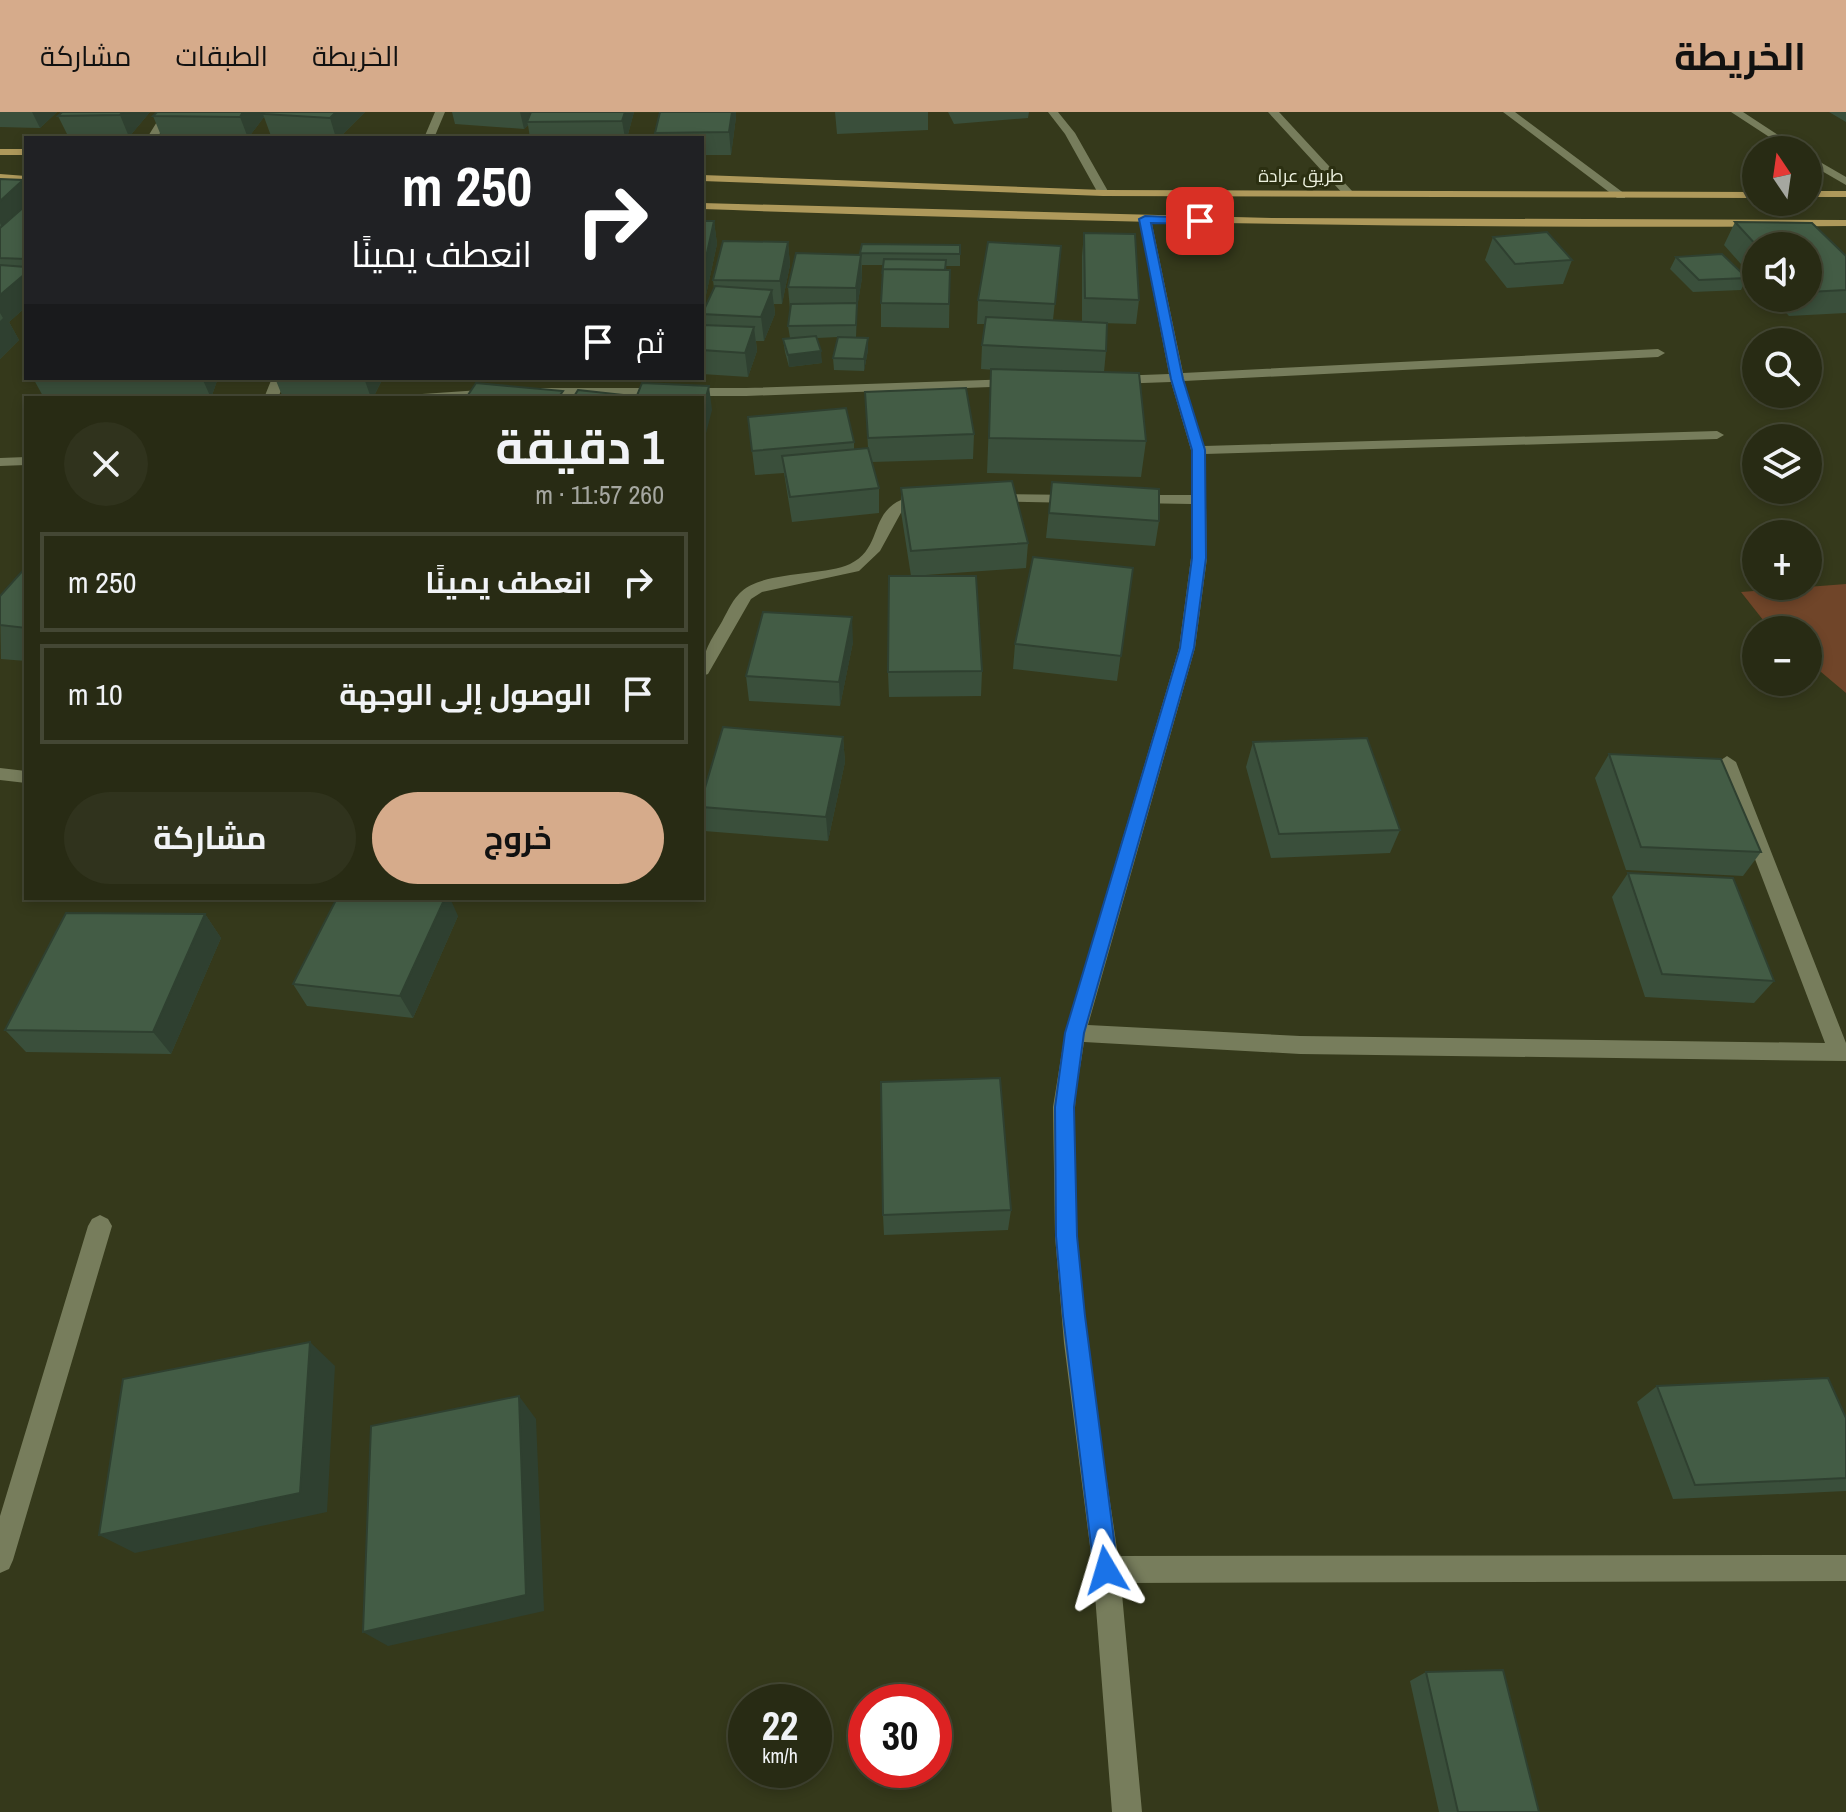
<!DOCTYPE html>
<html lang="ar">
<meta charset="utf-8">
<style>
body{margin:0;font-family:"Archivo Narrow",Cairo,sans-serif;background:#30331d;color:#f1f3f6;direction:rtl;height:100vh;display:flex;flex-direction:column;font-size:30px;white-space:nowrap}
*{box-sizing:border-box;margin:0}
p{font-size:26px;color:#a5a7a0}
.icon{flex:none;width:44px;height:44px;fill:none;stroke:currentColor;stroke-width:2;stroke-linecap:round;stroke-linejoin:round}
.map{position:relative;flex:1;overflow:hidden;direction:ltr}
.panel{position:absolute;left:24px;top:284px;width:680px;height:504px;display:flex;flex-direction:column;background:#282b14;border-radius:0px;box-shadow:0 4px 12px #0003,0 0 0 2px #444734;direction:rtl}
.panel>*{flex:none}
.hud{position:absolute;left:24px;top:24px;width:680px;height:244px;border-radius:0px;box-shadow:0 4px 12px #0003,0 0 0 2px #444734;direction:rtl;background:#202124;color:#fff;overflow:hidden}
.needle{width:52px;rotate:347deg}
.buttons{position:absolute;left:1742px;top:24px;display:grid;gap:16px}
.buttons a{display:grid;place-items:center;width:80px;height:80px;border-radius:50%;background:#282b14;box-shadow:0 4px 12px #0003,0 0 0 2px #444734;font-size:40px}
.speed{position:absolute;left:728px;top:1572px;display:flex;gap:16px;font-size:40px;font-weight:700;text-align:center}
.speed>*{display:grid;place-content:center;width:104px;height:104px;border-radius:50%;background:#282b14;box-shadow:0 4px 12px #0003,0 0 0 2px #444734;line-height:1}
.speed small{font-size:20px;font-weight:400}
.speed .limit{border:12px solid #d22;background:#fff;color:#111}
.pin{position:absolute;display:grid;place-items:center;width:68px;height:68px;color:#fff;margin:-34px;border-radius:16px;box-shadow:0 4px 12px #0006}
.me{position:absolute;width:88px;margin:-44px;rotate:353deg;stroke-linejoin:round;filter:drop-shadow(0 0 6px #0008)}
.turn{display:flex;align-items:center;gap:28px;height:168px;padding:0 40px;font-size:36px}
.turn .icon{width:104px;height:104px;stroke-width:2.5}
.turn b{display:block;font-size:56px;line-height:68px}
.then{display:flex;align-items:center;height:76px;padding:0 40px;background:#0003;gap:16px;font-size:30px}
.round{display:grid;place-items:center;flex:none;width:84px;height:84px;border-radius:42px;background:#30331d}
.head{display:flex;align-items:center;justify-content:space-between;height:136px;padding:0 40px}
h1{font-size:48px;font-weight:700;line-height:60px}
.action{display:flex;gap:16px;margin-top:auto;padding:16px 40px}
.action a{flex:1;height:92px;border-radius:48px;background:#d6ab8b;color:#111;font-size:32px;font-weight:700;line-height:92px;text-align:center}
.action a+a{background:#30331d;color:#f1f3f6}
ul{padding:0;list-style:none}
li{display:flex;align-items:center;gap:24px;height:100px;margin:0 16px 12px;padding:0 24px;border:4px solid #444734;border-radius:0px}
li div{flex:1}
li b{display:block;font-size:30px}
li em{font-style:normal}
header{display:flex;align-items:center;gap:48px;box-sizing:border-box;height:112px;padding:0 40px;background:#d6ab8b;color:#111}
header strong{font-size:38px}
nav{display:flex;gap:44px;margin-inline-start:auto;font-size:28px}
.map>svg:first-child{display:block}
.green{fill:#704529}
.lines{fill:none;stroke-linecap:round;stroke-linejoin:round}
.street{fill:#777d5c;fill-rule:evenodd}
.primary{fill:#ae995b;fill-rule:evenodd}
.wall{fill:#3a4f3b}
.shaded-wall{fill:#2f4030}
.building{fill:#435c45;stroke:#2f4030;stroke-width:2}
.route{fill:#1a73e8;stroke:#114b97;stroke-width:2}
.labels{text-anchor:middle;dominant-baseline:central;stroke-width:6;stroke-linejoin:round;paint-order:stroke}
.far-street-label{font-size:18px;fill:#ecf0de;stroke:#2b2f11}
</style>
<header>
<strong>الخريطة</strong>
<nav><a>الخريطة</a><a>الطبقات</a><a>مشاركة</a></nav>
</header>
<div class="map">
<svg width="1846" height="1700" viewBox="0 0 1846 1700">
<rect width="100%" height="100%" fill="#35391b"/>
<!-- green -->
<path class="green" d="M1846 472V581L1808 549V518H1771L1741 480Z"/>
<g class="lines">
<!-- street -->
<path class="street" d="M163 0H173L157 26H147Z
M435 0H445L434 26H424Z
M1048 0H1058L1075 21 1109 81 1107 83H1099L1065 22Z
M1268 0H1279L1353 80V84H1345Z
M1503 0H1515L1625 82V86H1617Z
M1731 0H1743L1801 38H1789Z
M1808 43 1846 65V73L1808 51Z
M1145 104 1151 107 1183 261 1658 237 1665 241 1658 245 1184 269 1204 334 1717 319 1724 323 1717 327 1205 342 1207 446 1195 536 1088 913 1300 924 1825 931 1718 650 1727 644 1736 650 1846 931V949L1300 942 1084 930C1081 952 1076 975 1075 996 1069 1146 1097 1297 1118 1444L1846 1443V1469L1121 1471 1142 1700H1112L1093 1458 1064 1231 1055 1124 1053 995 1065 921 1179 536 1191 446V392L1133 391 1126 387 1133 383H1191V338L1171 270 1115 272 1108 268 1115 264 1169 262 1139 107Z
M272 266H286L278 286H264Z
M1015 267 1022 271 1020 274 746 284H539L532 280 539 276H746Z
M495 277 500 278V284L415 286 422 282Z
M26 345V353L0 354V346Z
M925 382 932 386 930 389 903 397 880 439 859 459 762 480 751 487 708 562 702 564C702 542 709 531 720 513 726 503 731 490 739 482 760 458 821 465 850 452 889 433 862 389 925 382Z
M989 382 1077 383 1084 387 1077 391 984 389 982 386Z
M0 656 26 659V671L0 668Z
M100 1103 108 1107 112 1114 13 1448 9 1457 0 1461V1404L88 1114 92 1107Z"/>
<!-- primary -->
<path class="primary" d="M0 37H26V43H0Z
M0 62 26 64V70L0 68Z
M702 63 1103 78 1756 80V86L1103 84 702 69Z
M1808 79H1846V85H1808Z
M702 91 1274 106 1846 108V114C1464 117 1083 111 702 97Z"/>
</g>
<!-- wall -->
<path class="wall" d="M0 0H57L40 16 0 15Z
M62 0H150L129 25 69 26 58 4Z
M157 0H365L339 26H306L271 24 264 5 248 26H162L153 4Z
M452 0H634L627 26H530L528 13 524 17 455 12Z
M660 0H736V5L731 43H702V26H656L655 21Z
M835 0H928V18L837 22Z
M948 0H1029L1028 6 954 12Z
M1829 0H1846V10Z
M0 67 23 68 26 74V195L9 210 19 228 0 247Z
M702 109H714L717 132 706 183H702Z
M1735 110 1846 144V201L1789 204 1772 186H1808V134H1756V169L1724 133Z
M1084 121 1139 188 1136 212 1100 211 1106 239 1104 260 1146 329 1141 365 987 361 991 257 995 258 981 257 982 233 985 212H977L978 188 1061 134 1053 208 1082 210V144Z
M1493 125 1572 148 1563 172 1507 176 1485 148Z
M788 130 790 153 782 192H774L775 202 764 229H756L757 239 748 265 702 262V213H703L702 201 714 176 713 168Z
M862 132 960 133V154H946V158H950L949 216 881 215V191L883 153H862V166L857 196 856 225 868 238 864 259 834 258 833 246 838 225 817 226 822 251 789 255 785 240 783 227 797 226H790L788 214 790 198 788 175 860 143Z
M1676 145 1747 166 1741 178 1693 180 1670 157Z
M33 266H218L211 286H44Z
M275 266H383L373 286H283Z
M865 280 974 322 973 347 872 350 879 376V401L792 410 784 361 755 363 748 305 854 330V337L868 336Z
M1052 370 1159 409 1155 434 1046 426Z
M901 376 1028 431 1026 456 911 464 901 400Z
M26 455V549L1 547 0 484Z
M1133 456 1117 569 1013 557 1015 532Z
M853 530 840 594 749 589 746 564Z
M982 559 981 584 889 585 888 560Z
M843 625 845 650 828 729 704 719 702 709V686Z
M1253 630 1400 718 1390 741 1271 746 1246 655Z
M1609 642 1761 740 1743 764 1626 758 1595 666Z
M1628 761 1774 869 1754 891 1645 885 1612 785Z
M205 802 221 826 171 942 26 940 5 918Z
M458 804 413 906 307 894 293 872Z
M1011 1098 1008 1118 884 1123 883 1103Z
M1657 1274 1846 1306V1379L1673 1387 1637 1290Z
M1426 1560 1539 1700H1439L1410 1569Z"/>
<!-- shaded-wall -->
<path class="shaded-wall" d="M32 0H57L40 16Z
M123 0H150L129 25 120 3Z
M243 0H268L263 2 264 5 248 26 240 5Z
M336 0H365L339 26H336L330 6Z
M520 0H539L527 10 528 13 524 17Z
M625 0H634L627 26H625L622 9Z
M732 0H736V5L731 43 729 20Z
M23 68 26 74V99L4 119 0 111V89Z
M714 109 717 132 706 183 703 159Z
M788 130 790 153 782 192 780 169Z
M861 143 862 166 857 196 856 225V176Z
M26 161V195L9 210 19 228 0 247V209L3 206 0 201V183Z
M772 178 775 202 764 229 761 205Z
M754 215 757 239 748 265 745 241Z
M868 226V238L864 259V247Z
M821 239 822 251 789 255 788 243Z
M202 266H218L211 286Z
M364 266H383L373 286H371Z
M709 274 712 298 703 333 702 300Z
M852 505 853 530 840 594 839 570Z
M843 625 845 650 828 729 826 705Z
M445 786H450L458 804 413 906 400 884Z
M205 802 221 826 171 942 153 920Z
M310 1230 335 1254 327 1400 135 1441 99 1423Z
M519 1284 536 1307 544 1499 388 1534 363 1520Z"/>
<!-- building -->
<path class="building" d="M62 0H123L120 3 58 4Z
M157 0H243L240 5 153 4Z
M265 0H336L330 6 263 2Z
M531 0H625L622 9 527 10Z
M660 0H732L729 20 655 21Z
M0 67 23 68 0 89Z
M25 94H26V147L0 146V116Z
M702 109H714L703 159H702Z
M1735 110 1812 111 1846 144V178L1808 180V134H1757Z
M1547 120 1572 148 1515 152 1493 125Z
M1084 121 1135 122 1139 188 1085 186Z
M723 129 788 130 780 169 713 168Z
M988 130 1061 134 1055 192 978 188Z
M862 132 960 133V142L860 141Z
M796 141 861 143 856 176 788 175Z
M1722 142 1747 166 1699 168 1676 145Z
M884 147 946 148 945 158 883 157 882 162Z
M0 153 26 155V161L0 183Z
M883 157 950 158 949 192 881 191Z
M715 174 772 178 761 205 702 202Z
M857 191 856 213 788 214 791 192Z
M986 205 1107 211 1106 239 982 233Z
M702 213 754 215 745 241 702 238Z
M816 224 821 239 788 243 783 227Z
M838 225 868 226 864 247 833 246Z
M991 257 1139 261 1146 329 989 326Z
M476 271 563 279 558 286H466Z
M642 271 709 274 702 300V286H636Z
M966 276 974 322 868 326 865 280Z
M578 278 624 283 622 286H573Z
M846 296 854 330 752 339 748 305Z
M868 336 879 376 790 385 782 344Z
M1012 369 1028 431 911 439 901 376Z
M1052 370 1159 377V409L1049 401Z
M1033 445 1133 456 1121 544 1015 532Z
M26 455V516L0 513V484Z
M889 464H976L982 559 888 560Z
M763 500 852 505 839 570 746 564Z
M723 615 843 625 826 705 702 695V686Z
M1367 626 1400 718 1279 722 1253 630Z
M1609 642 1721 647 1761 740 1641 735Z
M1628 761 1733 766 1774 869 1662 862Z
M337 786H445L400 884 293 872Z
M66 801 205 802 153 920 5 918Z
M1000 966 1011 1098 883 1103 881 970Z
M310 1230 300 1381 99 1423 123 1267Z
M1828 1266 1846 1306V1366L1695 1373 1657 1274Z
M519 1284 526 1483 363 1520 371 1314Z
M1503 1558 1539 1700H1458L1426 1560Z"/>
<!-- route -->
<path class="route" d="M1145 104 1200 106 1205 109 1200 112 1151 111 1183 267 1205 338 1206 446 1194 536 1084 921 1074 995 1077 1124 1085 1204 1118 1458 1114 1466 1106 1470 1097 1466 1094 1458 1063 1204 1056 1124 1055 995 1065 921 1180 536 1192 446V338L1171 267 1139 107Z"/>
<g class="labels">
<!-- far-street labels -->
<g class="far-street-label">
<text x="1301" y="63">طريق عرادة</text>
</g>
</g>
</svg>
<div class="buttons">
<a><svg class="needle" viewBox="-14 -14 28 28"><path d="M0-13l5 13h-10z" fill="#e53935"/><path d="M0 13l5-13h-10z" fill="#a5a7a0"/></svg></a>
<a><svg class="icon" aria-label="sound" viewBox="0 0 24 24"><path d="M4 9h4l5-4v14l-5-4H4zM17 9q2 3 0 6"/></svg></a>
<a><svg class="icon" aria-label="search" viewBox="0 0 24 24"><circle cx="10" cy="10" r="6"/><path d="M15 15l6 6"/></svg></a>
<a><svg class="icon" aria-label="layers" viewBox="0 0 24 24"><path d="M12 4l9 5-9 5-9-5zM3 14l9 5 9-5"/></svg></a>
<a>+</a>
<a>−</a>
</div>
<div class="speed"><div>22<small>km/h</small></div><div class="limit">30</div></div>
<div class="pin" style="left:1200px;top:109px;background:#d93025"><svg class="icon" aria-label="arrive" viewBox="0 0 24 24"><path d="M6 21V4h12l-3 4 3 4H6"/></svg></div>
<svg class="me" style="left:1106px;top:1458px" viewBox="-20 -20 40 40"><path d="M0-17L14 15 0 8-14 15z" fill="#1a73e8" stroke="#fff" stroke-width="4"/></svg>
<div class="hud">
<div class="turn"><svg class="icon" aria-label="right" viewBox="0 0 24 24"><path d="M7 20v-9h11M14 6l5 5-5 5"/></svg><div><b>250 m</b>انعطف يمينًا</div></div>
<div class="then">ثم<svg class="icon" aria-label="arrive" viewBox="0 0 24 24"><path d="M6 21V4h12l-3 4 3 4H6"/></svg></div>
</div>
<section class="panel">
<div class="head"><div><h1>1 دقيقة</h1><p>260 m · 11:57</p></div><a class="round"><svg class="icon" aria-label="close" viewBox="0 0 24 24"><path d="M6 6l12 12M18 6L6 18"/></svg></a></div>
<ul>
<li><svg class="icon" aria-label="right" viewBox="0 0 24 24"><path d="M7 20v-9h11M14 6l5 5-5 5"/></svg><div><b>انعطف يمينًا</b></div><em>250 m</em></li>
<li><svg class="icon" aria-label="arrive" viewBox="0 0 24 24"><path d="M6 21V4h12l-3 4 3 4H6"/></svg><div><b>الوصول إلى الوجهة</b></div><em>10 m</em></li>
</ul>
<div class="action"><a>خروج</a><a>مشاركة</a></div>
</section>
</div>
